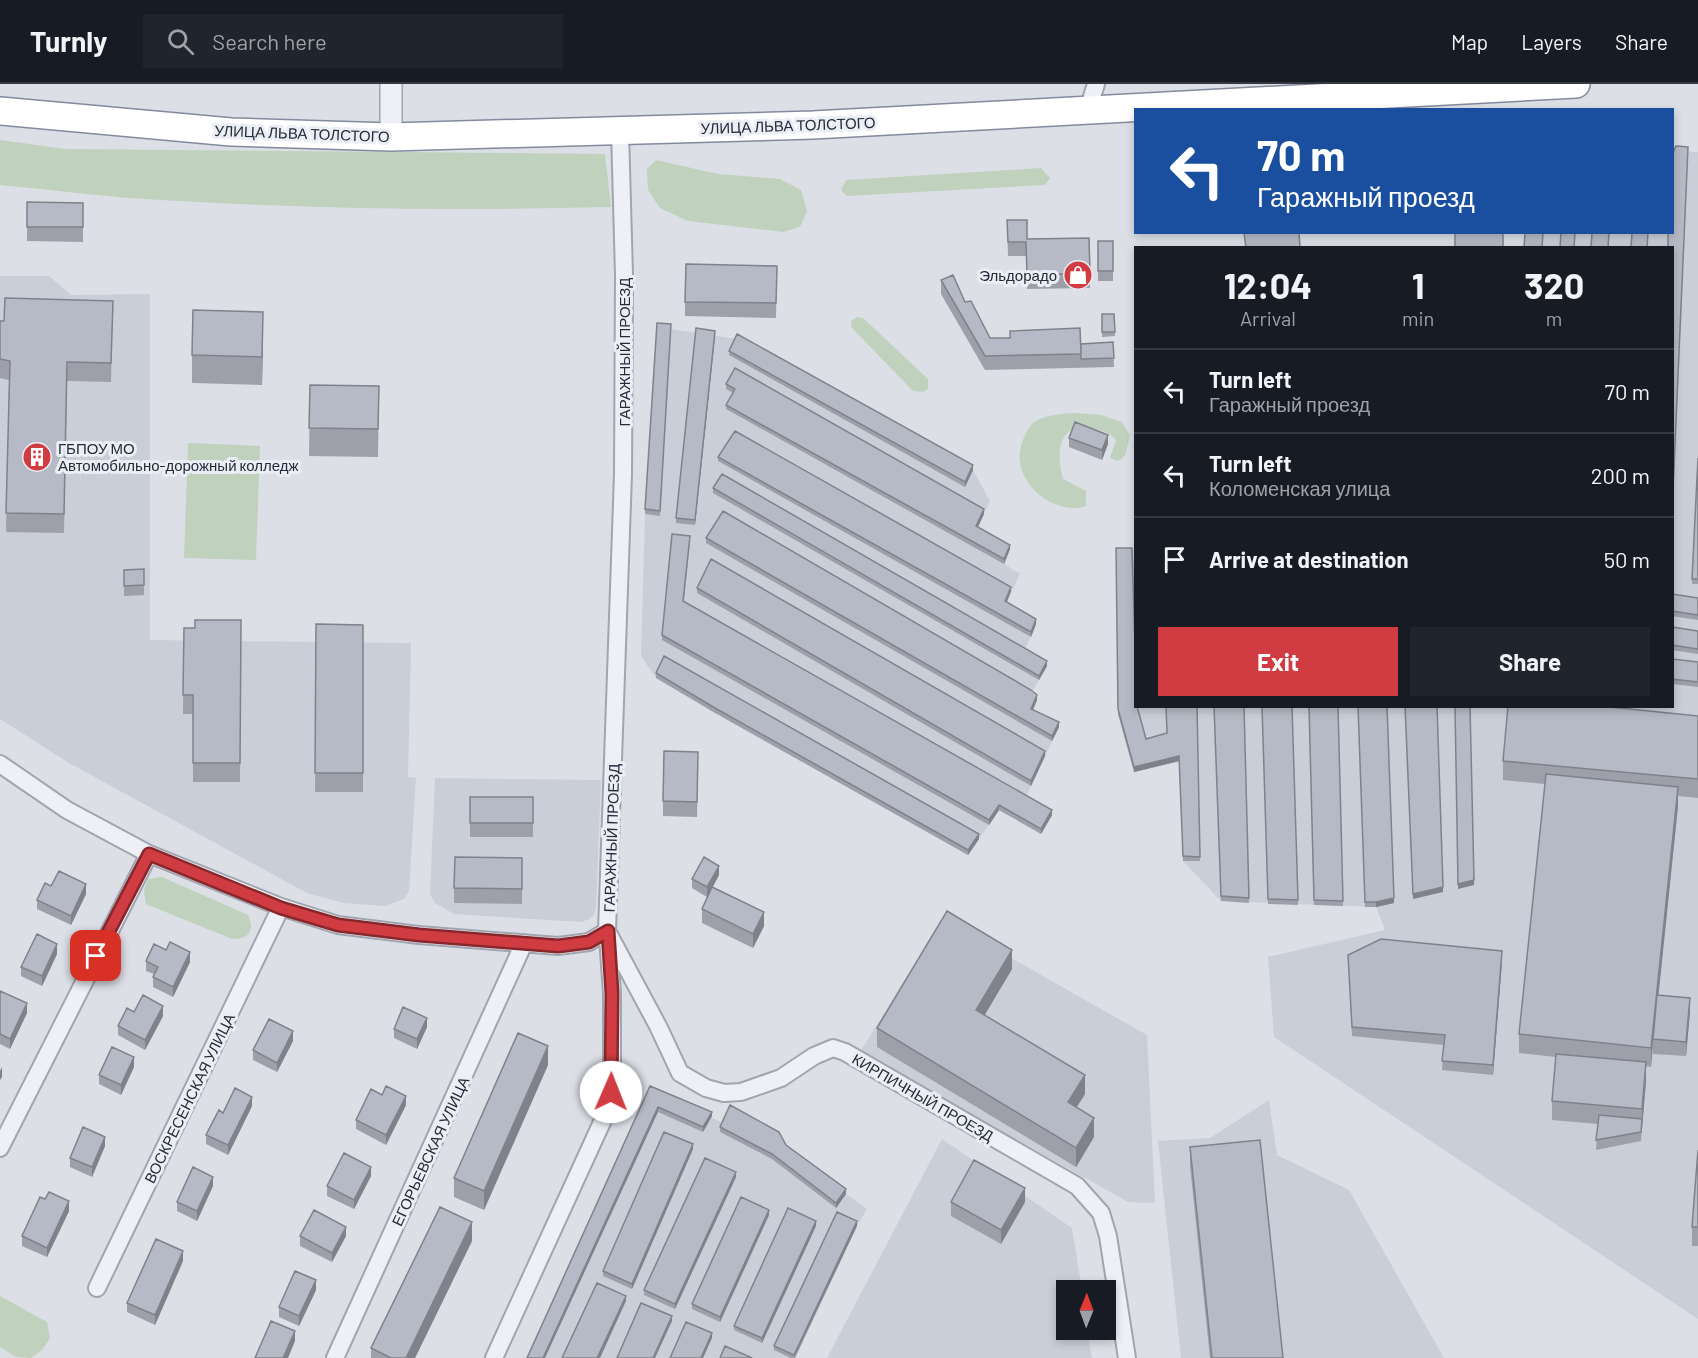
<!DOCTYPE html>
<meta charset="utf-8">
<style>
body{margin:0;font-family:Barlow,sans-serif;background:#20242c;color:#f1f3f6;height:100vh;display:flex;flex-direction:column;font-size:22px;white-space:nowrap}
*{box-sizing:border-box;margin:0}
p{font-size:20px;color:#9ea1a6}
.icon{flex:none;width:33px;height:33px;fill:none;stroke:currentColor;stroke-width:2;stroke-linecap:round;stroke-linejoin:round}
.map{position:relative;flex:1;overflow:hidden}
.panel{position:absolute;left:1134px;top:162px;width:540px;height:462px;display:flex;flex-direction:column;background:#171b24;border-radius:0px;box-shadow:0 3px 9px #0003}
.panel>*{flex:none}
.banner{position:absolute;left:1134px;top:24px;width:540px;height:126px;border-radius:0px;box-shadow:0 3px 9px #0003;background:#1a4fa0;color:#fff;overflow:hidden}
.needle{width:39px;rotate:1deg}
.buttons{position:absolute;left:1056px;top:1196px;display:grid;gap:12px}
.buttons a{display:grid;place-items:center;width:60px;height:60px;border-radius:0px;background:#171b24;box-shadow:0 3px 9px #0003;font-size:30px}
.pin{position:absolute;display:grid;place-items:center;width:51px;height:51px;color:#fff;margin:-26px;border-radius:12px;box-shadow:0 3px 9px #0006}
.me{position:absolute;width:66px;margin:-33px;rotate:1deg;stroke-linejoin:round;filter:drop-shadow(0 0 4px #0008)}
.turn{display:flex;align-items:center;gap:21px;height:126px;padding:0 24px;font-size:27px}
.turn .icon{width:78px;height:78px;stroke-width:2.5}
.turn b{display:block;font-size:42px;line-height:51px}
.eta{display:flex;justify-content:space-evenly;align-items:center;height:102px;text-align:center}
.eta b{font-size:36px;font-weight:700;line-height:42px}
.button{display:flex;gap:12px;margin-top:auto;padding:12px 24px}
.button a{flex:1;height:69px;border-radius:0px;background:#d03c42;color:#fff;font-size:24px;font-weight:700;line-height:69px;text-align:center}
.button a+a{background:#20242c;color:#f1f3f6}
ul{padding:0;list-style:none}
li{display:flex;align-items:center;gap:18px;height:84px;padding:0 24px;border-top:2px solid #363941}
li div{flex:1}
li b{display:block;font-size:22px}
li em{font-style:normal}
header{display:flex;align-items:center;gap:36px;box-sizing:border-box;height:84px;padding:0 30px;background:#171b24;border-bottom:2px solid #363941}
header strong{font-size:28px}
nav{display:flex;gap:33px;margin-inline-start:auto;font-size:21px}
.search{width:420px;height:54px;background:#20242c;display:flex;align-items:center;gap:15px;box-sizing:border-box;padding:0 21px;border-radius:0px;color:#9ea1a6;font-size:22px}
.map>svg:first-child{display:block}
.built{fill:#caced8}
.green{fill:#c0d1bd}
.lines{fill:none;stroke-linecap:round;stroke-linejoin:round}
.minor-casing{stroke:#a1a5b0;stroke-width:20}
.tertiary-casing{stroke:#a1a5b0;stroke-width:24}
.trunk-casing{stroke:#838a9d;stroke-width:30}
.minor{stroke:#eef0f5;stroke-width:16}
.tertiary{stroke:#eef0f5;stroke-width:21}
.trunk{stroke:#fff;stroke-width:27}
.wall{fill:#9da0aa}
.shaded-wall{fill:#7f828b}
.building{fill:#b6bac6;stroke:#7f828b;stroke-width:1.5}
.route-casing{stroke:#87272b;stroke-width:15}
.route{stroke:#d03c42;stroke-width:10}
.labels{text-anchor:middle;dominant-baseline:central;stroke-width:6;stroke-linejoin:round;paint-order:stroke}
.street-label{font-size:15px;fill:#252b3d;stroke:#ebeef4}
.poi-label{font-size:15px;fill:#252b3d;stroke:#ebeef4;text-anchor:end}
</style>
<header>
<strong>Turnly</strong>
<div class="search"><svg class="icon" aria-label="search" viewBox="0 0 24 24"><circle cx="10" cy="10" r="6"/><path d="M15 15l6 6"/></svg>Search here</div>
<nav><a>Map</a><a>Layers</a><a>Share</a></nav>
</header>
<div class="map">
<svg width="1698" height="1274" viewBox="0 0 1698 1274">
<rect width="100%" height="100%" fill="#dcdfe6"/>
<!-- built -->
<path class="built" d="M1676 67 1698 68V1235L1274 953 1268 873 1385 846 1376 823 1221 817 1183 777 1179 678 1134 688 1118 630 1116 469H1132L1135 462 1136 622H1672V164L1524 163 1525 149 1672 148Z
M0 192H49L71 211 150 210V556L411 559 408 693 416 694 409 807 404 815 385 822 344 819 307 809 69 679 0 635Z
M671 245 737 255 973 386 990 417 976 447 1010 465 1004 480 1020 490 1005 522 1036 540 1024 568 1047 582 1031 610 1037 616 1031 629 1059 643 1025 715 1052 731 1041 750 999 726 968 771 656 594 641 572 645 430Z
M435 694 601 696 596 823 594 830 590 835 581 838 454 830 435 819 430 810Z
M942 835 1147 951 1155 1119 1128 1118 860 968Z
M650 1007 786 1066 867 1125 857 1142 795 1274H529Z
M1269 1016 1277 1071 1349 1106 1444 1274H1181L1158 1057 1210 1054Z
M942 1055 1072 1144 1082 1206H1066V1245H1087L1092 1274H827Z"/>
<!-- green -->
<path class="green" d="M0 56 65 65 605 70 611 123C456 127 300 125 144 115 96 112 48 105 0 101Z
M656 76 718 90 780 95 801 106 807 127 800 143 783 148 688 137 660 124 648 106 647 85Z
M1041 84 1050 94 1045 101 847 112 841 106 846 96Z
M857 233 863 234 928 295V305L923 308 913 307 852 244 851 237Z
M1077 329 1101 331 1122 338 1130 351 1125 372 1118 377 1110 374 1116 356C1110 349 1105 348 1096 345 1059 334 1055 368 1063 395L1086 407V422C1082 423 1077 425 1073 424 1040 423 1009 388 1023 356 1025 351 1028 344 1032 340 1043 330 1063 330 1077 329Z
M188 359 260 362 256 476 184 474Z
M162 793 248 831C255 848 249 855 232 855L146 820 144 806 148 795Z
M0 1212 47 1238 50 1254 42 1266 31 1274 16 1273 0 1263Z"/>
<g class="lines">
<!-- minor casing -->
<g class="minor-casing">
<path id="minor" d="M1092 26 1091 16 1096 0
M0 680 67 726 149 770 281 823 338 841 419 851 558 862 589 858 607 847 623 390 624 191 620 47
M607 847 658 942 680 989 706 1004 724 1009 741 1008 781 994 814 972 833 964 845 968 1077 1102 1101 1129 1108 1152 1127 1274
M0 1064 149 770
M97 1204 281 823
M335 1274 524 859
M494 1274 603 1036 611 1008 612 980V909L608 853"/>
</g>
<!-- tertiary casing -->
<g class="tertiary-casing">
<path id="tertiary" d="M391 53V0"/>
</g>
<!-- trunk casing -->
<g class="trunk-casing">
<path id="trunk" d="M0 27 231 48 391 53 813 41 1576 0"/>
</g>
<!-- minor -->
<use href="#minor" class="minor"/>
<!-- tertiary -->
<use href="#tertiary" class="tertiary"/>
<!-- trunk -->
<use href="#trunk" class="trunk"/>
</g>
<!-- wall -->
<path class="wall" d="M27 118 83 119V158L27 157Z
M1007 136 1027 155 1089 154 1090 204 1027 205 1026 172H1008Z
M1098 157H1113V197H1098Z
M777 182 776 234 685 232V218Z
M941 196 965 218 990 254 1081 260 1113 258 1114 283 985 286 941 210Z
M113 217 111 298 67 297 64 449 6 448 9 296 0 294V237H4Z
M1102 230H1114L1115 252 1102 253Z
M671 240 660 432 645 430V425Z
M715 252 695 441 676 439V434Z
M263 256 262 301 192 299V271Z
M729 267 973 386 965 403 729 271Z
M726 300 984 430 978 443 1010 465 1004 480 726 325V321L733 309 726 305Z
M310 301 379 302 378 373 309 372Z
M1069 354 1108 360 1102 376 1069 363Z
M718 373 1011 507 1007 518 1036 540 1031 553 718 377Z
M1698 374V500H1692V495Z
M713 404 1047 582 1039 596 713 409Z
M706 454 1037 616 1033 626 1059 643 1052 657 706 459Z
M690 457 684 517 1052 731 1041 750 999 726 989 741 662 556V551Z
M1116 464 1136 622 1146 655 1167 649 1197 622 1200 777H1183L1179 677 1134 688 1118 630Z
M144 485V511L124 512V486Z
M697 504 1045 672 1031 702 697 509Z
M1672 510 1698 514V536L1672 532Z
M241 536 240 698H193V630H183L184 544H195Z
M316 540 363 541V708H315Z
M1672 543 1698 547V570L1672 566Z
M1672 575 1698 578V603L1672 600Z
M656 589 979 755 968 771 715 629 656 594Z
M1214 622H1244L1249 819 1221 817Z
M1262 622H1292L1298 821 1268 820Z
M1309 622H1338L1343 822 1314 821Z
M1358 622 1394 819 1376 823H1365Z
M1698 632V714L1678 712V722L1658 911 1690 928 1686 972 1653 970V963L1651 983 1646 982V997L1641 1057 1596 1066 1598 1040 1552 1036V1017L1556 973 1519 969V950L1545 700 1503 696V677Z
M698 682 697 733 663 732V717Z
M470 713H533V753H470Z
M522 774V820L454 819V804Z
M719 791 713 803 764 842 753 864 702 839V825L707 813 692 804V795Z
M51 802 86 810 71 841 37 825V816Z
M57 870 42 902 21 892V883Z
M1348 871 1502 877 1493 991 1442 986 1444 961 1352 952Z
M146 877 190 878 173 913 153 903V893L154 890 146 887Z
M1012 885 985 931 1085 1010 1076 1024 1094 1053 1076 1083 877 963V944Z
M0 907 27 929 10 965 0 960Z
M134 928 163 932 145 966 118 951V942Z
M427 943 417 965 394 954V945Z
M293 957 277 988 253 976V966Z
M548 981 484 1126 454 1113V1094Z
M134 983 121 1011 99 1000V991Z
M650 1002 712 1032 703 1048 658 1028Z
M406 1021 386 1061 356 1045V1036Z
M252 1022 228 1071 206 1060V1051L223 1029Z
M720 1043 786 1061 846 1110 836 1124 772 1075 720 1048Z
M105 1062 92 1093 70 1083V1074Z
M1190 1063 1283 1274H1210L1190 1082Z
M693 1065 632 1205 603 1192V1187Z
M1698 1066V1162H1692V1143Z
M371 1092 354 1125 327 1112V1102Z
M736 1093 675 1225 644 1211V1206Z
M213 1102 197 1137 177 1127V1118Z
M951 1118H1025L1001 1160 951 1132Z
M69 1127 47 1173 22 1162V1152Z
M769 1131 720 1238 692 1225V1220Z
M816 1142 762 1259 734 1246V1242Z
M857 1142 795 1274H791L774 1266V1262Z
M300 1152H346L332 1178 300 1162Z
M472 1157 415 1274H371V1264Z
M183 1177 155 1241 127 1228V1219Z
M316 1206 299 1242 279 1233V1223Z"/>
<!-- shaded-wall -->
<path class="shaded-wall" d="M263 228V256L262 301V273Z
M715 247V252L695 441V436Z
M1108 351V360L1102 376V366Z
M973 381V386L965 403V398Z
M984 425V430L976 447V442Z
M1010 461V465L1004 480V475Z
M1011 503V507L1005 522V517Z
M1036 535V540L1031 553V548Z
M1047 577V582L1039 596V592Z
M1037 611V616L1031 630V625Z
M1059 638V643L1052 657V652Z
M1045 667V672L1031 702V697Z
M1179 672V677L1134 688V683Z
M1678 703V722L1654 955H1653L1651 983V964Z
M999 721V726L989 741V736Z
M1052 726V731L1041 750V745Z
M979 750V755L968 771V766Z
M719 782V791L707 813V803Z
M1474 796V801L1458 805V800Z
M86 800V810L71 841V832Z
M1443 803V808L1413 815V810Z
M1394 814V819L1376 823V818Z
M764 828V842L753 864V850Z
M57 860V870L42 902V892Z
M1012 866V885L976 945V926Z
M1502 867V877L1493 991V981Z
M190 868V878L173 913V903Z
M1690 914V928L1686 972V958Z
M27 919V929L10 965V955Z
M163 922V932L145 966V956Z
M427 934V943L417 965V955Z
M293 947V957L277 988V979Z
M548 962V981L484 1126V1107Z
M134 973V983L121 1011V1001Z
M1646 978V997L1642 1044V1025Z
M2 983V993L0 996V987Z
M1085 991V1010L1068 1037V1018Z
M406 1012V1021L386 1061V1051Z
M252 1013V1022L228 1071V1061Z
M658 1023V1028L545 1274H543Z
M712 1028V1032L703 1048V1043Z
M1094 1034V1053L1076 1083V1064Z
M105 1053V1062L92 1093V1083Z
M693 1060V1065L632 1205V1200Z
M371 1083V1092L354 1125V1116Z
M736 1088V1093L675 1225V1220Z
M213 1093V1102L197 1137V1127Z
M1025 1104V1118L1001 1160V1146Z
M846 1105V1110L836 1124V1119Z
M69 1117V1127L47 1173V1164Z
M769 1126V1131L720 1238V1233Z
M816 1137V1142L762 1259V1254Z
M857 1137V1142L794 1274V1271Z
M472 1138V1157L415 1274H406Z
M346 1143V1152L332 1178V1169Z
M183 1167V1177L155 1241V1231Z
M316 1196V1206L299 1242V1232Z
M626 1212V1217L600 1274H597Z
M672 1232V1237L655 1274H653Z
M295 1247V1257L288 1274H283Z
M712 1249V1254L703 1274H701Z"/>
<!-- building -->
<path class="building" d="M1676 62 1688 63 1672 429V164H1668V148H1672V71Z
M27 118 83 119V143H27Z
M1007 136H1027V155L1089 154 1090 189 1027 191 1026 158H1008Z
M1244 148H1299L1300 163 1246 164Z
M1455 148H1503V164H1455Z
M1525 148H1543L1542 164H1524Z
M1561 148H1575L1574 164H1560Z
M1592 148H1609L1608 164H1591Z
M1632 148H1648L1647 164H1631Z
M1098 157H1113V187H1098Z
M686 180 777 182 776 219 685 218Z
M953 191 965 218 971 217 990 254H1010V247L1080 244 1081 270 985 272 941 196Z
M5 214 113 217 111 279 67 278 64 430 6 429 10 277 0 275V237H4Z
M193 226 263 228 262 273 192 271Z
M1102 230H1114L1115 248H1102Z
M657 239 671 240 660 427 645 425Z
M696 244 715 247 695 436 676 434Z
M737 250 973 381 965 398 729 267Z
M1113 258 1114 274 1081 275V260Z
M735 284 984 425 976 442 1010 461 1004 475 726 321 735 305 726 300Z
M310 301 379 302 378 345 309 344Z
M1075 338 1108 351 1102 366 1069 354Z
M735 347 1011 503 1005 517 1036 535 1031 548 718 373Z
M1698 374V495H1692Z
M722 390 1047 577 1039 592 713 404Z
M723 427 1031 606 1037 611 1031 625 1059 638 1052 652 706 454Z
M672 450 690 452 683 517 1052 726 1041 745 999 721 989 736 662 551Z
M1116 464H1132L1136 589V622H1137L1146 655 1167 649 1166 622H1197L1200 773 1183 772 1179 672 1134 683 1118 625Z
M711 475 1045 667 1031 697 697 504Z
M144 485V501L124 502V486Z
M1672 510 1698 514V531L1672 527Z
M195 536H241L240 679H193V611H183L184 544H195Z
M316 540 363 541V689H315Z
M1672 543 1698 547V565L1672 561Z
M664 572 979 750 968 766 715 624 656 589Z
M1672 575 1698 578V598L1672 595Z
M1214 622H1244L1249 814 1221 812Z
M1262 622H1292L1298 816 1268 815Z
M1309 622H1338L1343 817 1314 816Z
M1358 622H1387L1394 814 1376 818H1365Z
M1405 622H1437L1443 803 1413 810Z
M1455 622H1470L1474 796 1458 800Z
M1508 622H1600L1698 632V695L1503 677Z
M664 667 698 668 697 718 663 717Z
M1546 690 1678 703 1651 964 1519 950Z
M470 713H533V739H470Z
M455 773 522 774V805L454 804Z
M704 773 719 782 707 803 692 795Z
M59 787 86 800 71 832 37 816 45 799 51 802Z
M712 803 764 828 753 850 702 825Z
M947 827 1012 866 976 926 1085 991 1068 1018 1094 1034 1076 1064 877 944Z
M37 850 57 860 42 892 21 883Z
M1381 855 1502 867 1493 981 1442 977 1445 951 1352 943 1348 871Z
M170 858 190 868 173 903 153 893 158 883 146 877 154 860 166 866Z
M0 907 27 919 10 955 0 950Z
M143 911 163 922 145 956 118 942 127 924 134 928Z
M1657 911 1690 914 1686 958 1653 955Z
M403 923 427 934 417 955 394 945Z
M269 935 293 947 277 979 253 966Z
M518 949 548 962 484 1107 454 1094Z
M112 963 134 973 121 1001 99 991Z
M1556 970 1646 978 1642 1025 1552 1017Z
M386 1002 406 1012 386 1051 356 1036 371 1005 382 1011Z
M650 1002 712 1028 703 1043 658 1023 543 1274H527Z
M235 1004 252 1013 228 1061 206 1051 219 1026 223 1029Z
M730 1021 779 1048 786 1061 846 1105 836 1119 772 1070 720 1043Z
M1599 1031 1642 1035 1641 1048 1596 1056Z
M83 1043 105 1053 92 1083 70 1074Z
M664 1048 693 1060 632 1200 603 1187Z
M1260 1056 1283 1274H1212L1190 1063Z
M1698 1066V1143H1692Z
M344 1069 371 1083 354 1116 327 1102Z
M705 1074 736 1088 675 1220 644 1206Z
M974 1076 1025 1104 1001 1146 951 1118Z
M193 1083 213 1093 197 1127 177 1118Z
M49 1108 69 1117 47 1164 22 1152 40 1113 45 1115Z
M741 1113 769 1126 720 1233 692 1220Z
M440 1123 472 1138 406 1274H391L371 1264Z
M788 1124 816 1137 762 1254 734 1242Z
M314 1126 346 1143 332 1169 300 1152Z
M837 1128 857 1137 794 1271 774 1262Z
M156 1155 183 1167 155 1231 127 1219Z
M295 1187 316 1196 299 1232 279 1223Z
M597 1199 626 1212 597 1274H562Z
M641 1219 672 1232 653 1274H617Z
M271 1237 295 1247 283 1274H255Z
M686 1238 712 1249 701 1274H670Z
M725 1262 752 1274H720Z"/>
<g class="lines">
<!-- route casing -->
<g class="route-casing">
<path id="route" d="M96 872 149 770 281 824 338 841 419 851 558 862 589 858 608 847 612 909 611 1008"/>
</g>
<!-- route -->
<use href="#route" class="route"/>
</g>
<!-- icons -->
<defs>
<g id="shop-disc" transform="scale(1.5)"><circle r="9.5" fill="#d03c42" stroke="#ebeef4"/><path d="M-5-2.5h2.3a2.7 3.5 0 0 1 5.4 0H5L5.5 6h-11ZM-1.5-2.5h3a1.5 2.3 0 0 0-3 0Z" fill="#fff"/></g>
<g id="building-disc" transform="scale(1.5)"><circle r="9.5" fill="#d03c42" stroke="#ebeef4"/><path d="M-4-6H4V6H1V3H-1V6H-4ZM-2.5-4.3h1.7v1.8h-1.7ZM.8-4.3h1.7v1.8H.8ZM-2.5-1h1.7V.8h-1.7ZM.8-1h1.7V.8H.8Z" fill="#fff"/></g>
</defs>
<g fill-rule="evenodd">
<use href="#shop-disc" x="1078" y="191"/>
<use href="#building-disc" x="37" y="373"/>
</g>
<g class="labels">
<!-- street labels -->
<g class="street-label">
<text transform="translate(788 41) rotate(-2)">УЛИЦА ЛЬВА ТОЛСТОГО</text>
<text transform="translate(302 49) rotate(2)">УЛИЦА ЛЬВА ТОЛСТОГО</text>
<text transform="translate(624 268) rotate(-90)">ГАРАЖНЫЙ ПРОЕЗД</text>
<text transform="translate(611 754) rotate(-88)">ГАРАЖНЫЙ ПРОЕЗД</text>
<text transform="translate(923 1013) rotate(30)">КИРПИЧНЫЙ ПРОЕЗД</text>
<text transform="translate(189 1014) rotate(-64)">ВОСКРЕСЕНСКАЯ УЛИЦА</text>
<text transform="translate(430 1067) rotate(-65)">ЕГОРЬЕВСКАЯ УЛИЦА</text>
</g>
<!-- poi labels -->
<g class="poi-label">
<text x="1057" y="191">Эльдорадо</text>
<text x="58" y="364" text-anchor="start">ГБПОУ МО<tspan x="58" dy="17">Автомобильно-дорожный колледж</tspan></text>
</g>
</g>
</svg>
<div class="buttons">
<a><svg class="needle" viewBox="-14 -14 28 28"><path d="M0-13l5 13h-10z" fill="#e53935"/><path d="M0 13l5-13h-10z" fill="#9ea1a6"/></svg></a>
</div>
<div class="pin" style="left:96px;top:872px;background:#d93025"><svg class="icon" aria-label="arrive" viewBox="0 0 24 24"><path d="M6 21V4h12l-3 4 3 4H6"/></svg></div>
<svg class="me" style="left:611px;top:1008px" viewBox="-20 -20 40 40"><circle r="19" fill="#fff"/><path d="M0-13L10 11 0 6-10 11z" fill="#d03c42"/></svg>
<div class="banner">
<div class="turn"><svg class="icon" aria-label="left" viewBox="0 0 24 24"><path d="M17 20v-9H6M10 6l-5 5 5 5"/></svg><div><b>70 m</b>Гаражный проезд</div></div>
</div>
<section class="panel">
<div class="eta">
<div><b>12:04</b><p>Arrival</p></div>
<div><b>1</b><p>min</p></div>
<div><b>320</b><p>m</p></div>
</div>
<ul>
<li><svg class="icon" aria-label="left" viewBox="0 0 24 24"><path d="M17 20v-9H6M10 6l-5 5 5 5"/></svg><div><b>Turn left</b><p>Гаражный проезд</p></div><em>70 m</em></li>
<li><svg class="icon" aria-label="left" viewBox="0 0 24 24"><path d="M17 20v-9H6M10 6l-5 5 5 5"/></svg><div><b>Turn left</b><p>Коломенская улица</p></div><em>200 m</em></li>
<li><svg class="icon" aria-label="arrive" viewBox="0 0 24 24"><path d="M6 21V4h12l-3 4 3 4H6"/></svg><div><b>Arrive at destination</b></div><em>50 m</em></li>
</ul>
<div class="button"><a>Exit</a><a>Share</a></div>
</section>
</div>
